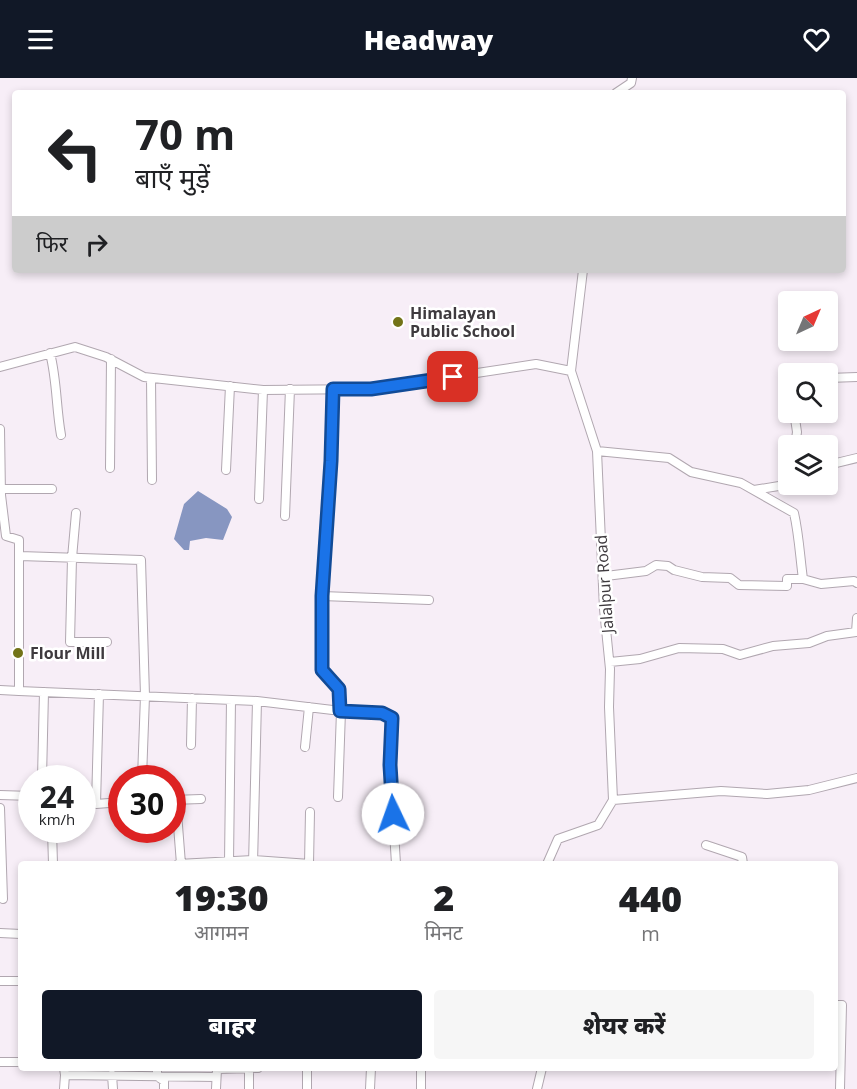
<!DOCTYPE html>
<html lang="hi">
<meta charset="utf-8">
<style>
body{margin:0;font-family:"Open Sans","Noto Sans Devanagari",sans-serif;background:#f6f6f6;color:#202124;height:100vh;display:flex;flex-direction:column;font-size:22px;white-space:nowrap}
*{box-sizing:border-box;margin:0}
p{font-size:20px;color:#757577}
.icon{flex:none;width:33px;height:33px;fill:none;stroke:currentColor;stroke-width:2;stroke-linecap:round;stroke-linejoin:round}
.map{position:relative;flex:1;overflow:hidden}
.panel{position:absolute;left:18px;top:783px;width:820px;height:210px;display:flex;flex-direction:column;background:#fff;border-radius:6px;box-shadow:0 3px 9px #0003}
.panel>*{flex:none}
.hud{position:absolute;left:12px;top:12px;width:834px;height:183px;border-radius:6px;box-shadow:0 3px 9px #0003;background:#fff;color:#202124;overflow:hidden}
.needle{width:39px;rotate:44deg}
.buttons{position:absolute;left:778px;top:213px;display:grid;gap:12px}
.buttons a{display:grid;place-items:center;width:60px;height:60px;border-radius:6px;background:#fff;box-shadow:0 3px 9px #0003;font-size:30px}
.speed{position:absolute;left:18px;top:687px;display:flex;gap:12px;font-size:30px;font-weight:700;text-align:center}
.speed>*{display:grid;place-content:center;width:78px;height:78px;border-radius:50%;background:#fff;box-shadow:0 3px 9px #0003;line-height:1}
.speed small{font-size:15px;font-weight:400}
.speed .limit{border:9px solid #d22;background:#fff;color:#111}
.pin{position:absolute;display:grid;place-items:center;width:51px;height:51px;color:#fff;margin:-26px;border-radius:12px;box-shadow:0 3px 9px #0006}
.me{position:absolute;width:66px;margin:-33px;rotate:357deg;stroke-linejoin:round;filter:drop-shadow(0 0 4px #0008)}
.turn{display:flex;align-items:center;gap:21px;height:126px;padding:0 24px;font-size:27px}
.turn .icon{width:78px;height:78px;stroke-width:2.5}
.turn b{display:block;font-size:42px;line-height:51px}
.then{display:flex;align-items:center;height:57px;padding:0 24px;background:#0003;gap:12px;font-size:22px}
.eta{display:flex;justify-content:space-evenly;align-items:center;height:102px;text-align:center}
.eta b{font-size:36px;font-weight:800;line-height:42px}
.cta{display:flex;gap:12px;margin-top:auto;padding:12px 24px}
.cta a{flex:1;height:69px;border-radius:6px;background:#111827;color:#fff;font-size:24px;font-weight:800;line-height:69px;text-align:center}
.cta a+a{background:#f6f6f6;color:#202124}
header{display:flex;justify-content:space-between;align-items:center;height:78px;padding:0 24px;background:#111827;color:#fff;font-size:27px;font-weight:800}
.map>svg:first-child{display:block}
.water{fill:#8796c1}
.lines{fill:none;stroke-linecap:round;stroke-linejoin:round}
.street-casing{stroke:#b1a7b0;stroke-width:10}
.street{stroke:#fff;stroke-width:8}
.route-casing{stroke:#114b97;stroke-width:15}
.route{stroke:#1a73e8;stroke-width:10}
.poi-dot{fill:#727318;stroke:#fff;stroke-width:2}
.labels{text-anchor:middle;dominant-baseline:central;stroke-width:5;stroke-linejoin:round;paint-order:stroke}
.poi-label{font-size:16px;font-weight:bold;fill:#3e3a3e;stroke:#fff;text-anchor:start}
.street-label{font-size:16px;fill:#3e3a3e;stroke:#fff}
</style>
<header><svg class="icon" aria-label="menu" viewBox="0 0 24 24"><path d="M4 6h16M4 12h16M4 18h16"/></svg>Headway<svg class="icon" aria-label="heart" viewBox="0 0 24 24"><path d="M12 20l-8-8c-3-5 5-10 8-4 3-6 11-1 8 4z"/></svg></header>
<div class="map">
<svg width="857" height="1011" viewBox="0 0 857 1011">
<rect width="100%" height="100%" fill="#f7eef7"/>
<!-- water -->
<path class="water" d="M198 413 227 431 232 439 223 462 206 460 190 463 189 472H184L174 461 184 426Z"/>
<g class="lines">
<!-- street casing -->
<g class="street-casing">
<path id="street" d="M616 15 631 5 632 0
M583 192 571 293 597 373 604 531 610 591 609 629 613 722
M50 275C57 302 56 329 61 357
M0 289 75 269 106 279 144 299 263 312 371 311 536 286 571 293
M151 300 152 402
M828 300 857 299
M789 303V304
M333 311 331 383 322 518V592L339 611 341 633 338 719
M794 334 797 354 795 368
M0 351 1 417 6 458 19 462V613L257 623 253 786
M597 373 669 380 691 394 741 405 794 435C799 457 800 479 803 501
M828 387 857 380
M110 390 111 281
M226 392 230 308
M1 411H52
M754 412 791 406
M259 421 263 312
M76 435 72 480 70 564H107
M285 438 290 311
M20 478 141 482 145 618 142 700
M606 498 646 493 656 487 668 488 674 492 702 499 730 500 739 507 787 508V501H803L821 506 854 503 857 505
M322 518 429 522
M610 584 640 581 679 570 723 571 740 577 773 568 809 565 827 558 856 554 857 540
M0 612 19 613
M99 616 96 726 122 724
M257 623 341 633 382 635 392 640 390 687 396 786
M191 667 192 620
M305 669 309 629
M42 700 44 614
M0 717 32 718
M172 722 201 721
M176 722 181 786
M613 722 721 713 767 716 809 712 857 700
M0 730 3 821
M52 752 53 786
M706 767 742 779 743 786
M229 784 231 622
M178 786 253 782 310 786
M309 786 310 734
M547 786 558 761 598 747 613 722
M0 855 21 856
M0 903H21
M836 927H842L840 1011
M0 984H21
M64 990 65 997 216 999
M157 990V998L164 1003V1011
M307 990V1011
M112 997 113 1011
M64 1011 65 997
M216 1011 217 991 258 990
M249 1011V990
M370 1011 371 990
M421 1011V990
M537 1011 542 990"/>
</g>
<!-- street -->
<use href="#street" class="street"/>
</g>
<g class="lines">
<!-- route casing -->
<g class="route-casing">
<path id="route" d="M393 736 390 687 392 640 382 635 340 633 339 611 322 592V518L331 383 333 311H371L453 299"/>
</g>
<!-- route -->
<use href="#route" class="route"/>
</g>
<!-- markers -->
<g class="poi-dot">
<circle cx="398" cy="244" r="6"/>
<circle cx="18" cy="575" r="6"/>
</g>
<g class="labels">
<!-- poi labels -->
<g class="poi-label">
<text x="410" y="235">Himalayan<tspan x="410" dy="18">Public School</tspan></text>
<text x="30" y="575">Flour Mill</text>
</g>
<!-- street labels -->
<g class="street-label">
<text transform="translate(604 506) rotate(-94)">Jalalpur Road</text>
</g>
</g>
</svg>
<div class="buttons">
<a><svg class="needle" viewBox="-14 -14 28 28"><path d="M0-13l5 13h-10z" fill="#e53935"/><path d="M0 13l5-13h-10z" fill="#757577"/></svg></a>
<a><svg class="icon" aria-label="search" viewBox="0 0 24 24"><circle cx="10" cy="10" r="6"/><path d="M15 15l6 6"/></svg></a>
<a><svg class="icon" aria-label="layers" viewBox="0 0 24 24"><path d="M12 4l9 5-9 5-9-5zM3 14l9 5 9-5"/></svg></a>
</div>
<div class="speed"><div>24<small>km/h</small></div><div class="limit">30</div></div>
<div class="pin" style="left:453px;top:299px;background:#d93025"><svg class="icon" aria-label="arrive" viewBox="0 0 24 24"><path d="M6 21V4h12l-3 4 3 4H6"/></svg></div>
<svg class="me" style="left:393px;top:736px" viewBox="-20 -20 40 40"><circle r="19" fill="#fff"/><path d="M0-13L10 11 0 6-10 11z" fill="#1a73e8"/></svg>
<div class="hud">
<div class="turn"><svg class="icon" aria-label="left" viewBox="0 0 24 24"><path d="M17 20v-9H6M10 6l-5 5 5 5"/></svg><div><b>70 m</b>बाएँ मुड़ें</div></div>
<div class="then">फिर<svg class="icon" aria-label="right" viewBox="0 0 24 24"><path d="M7 20v-9h11M14 6l5 5-5 5"/></svg></div>
</div>
<section class="panel">
<div class="eta">
<div><b>19:30</b><p>आगमन</p></div>
<div><b>2</b><p>मिनट</p></div>
<div><b>440</b><p>m</p></div>
</div>
<div class="cta"><a>बाहर</a><a>शेयर करें</a></div>
</section>
</div>
